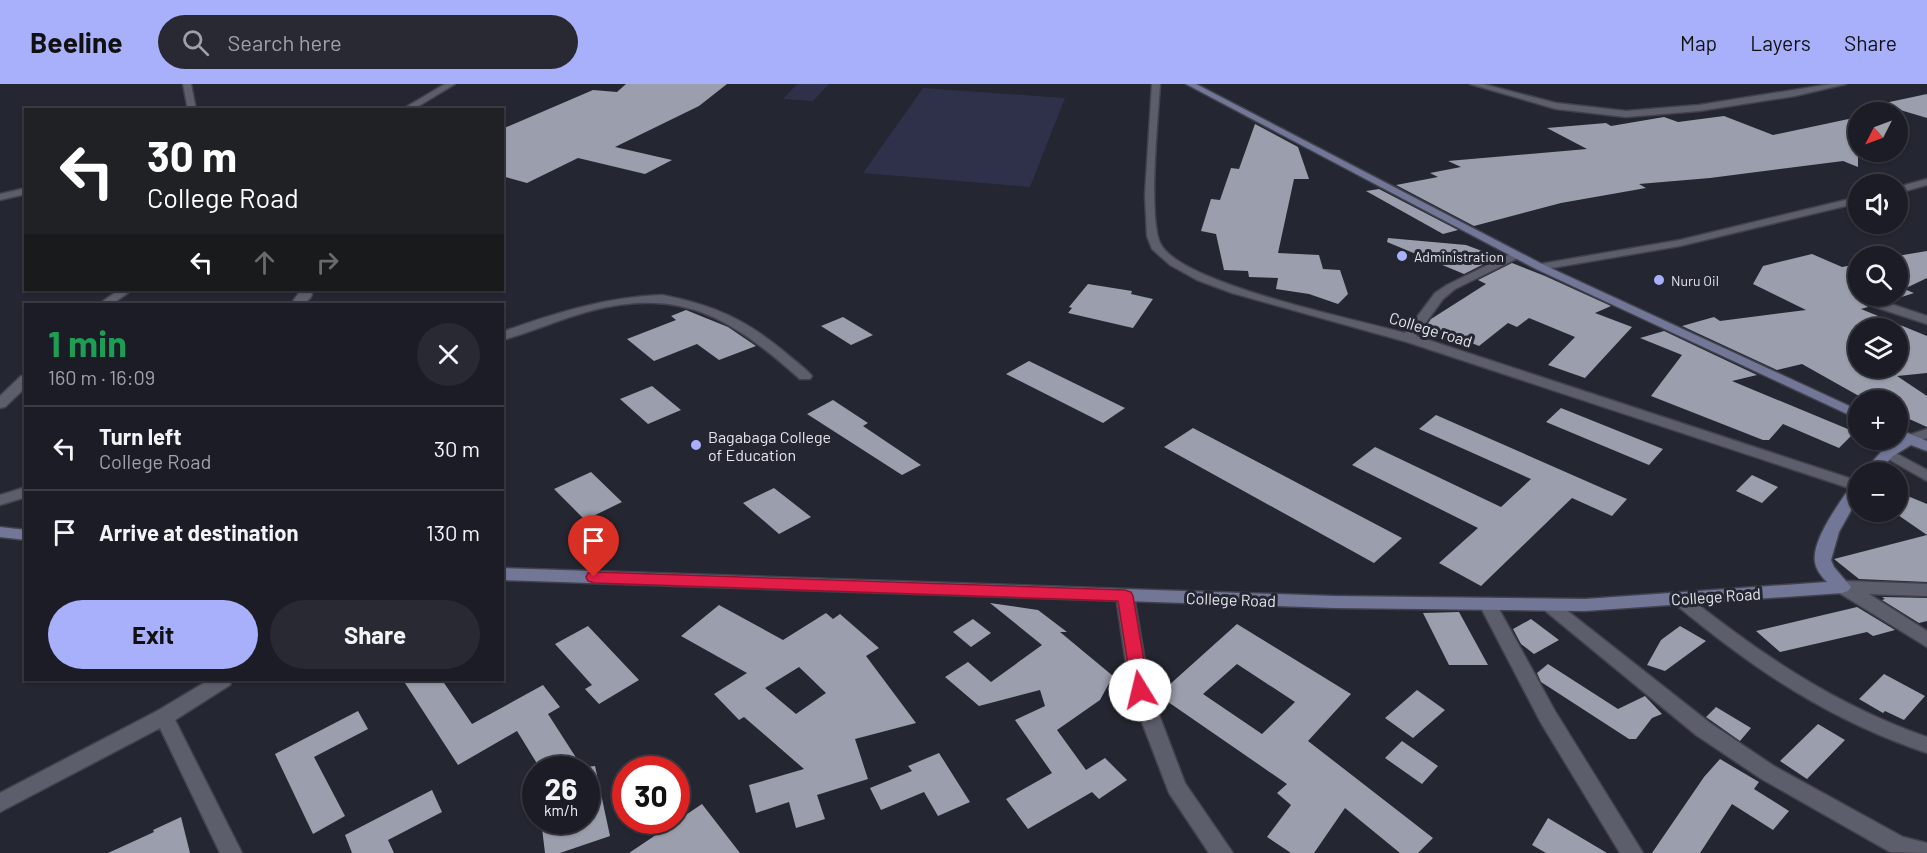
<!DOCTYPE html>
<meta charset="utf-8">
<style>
body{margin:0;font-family:Barlow,sans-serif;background:#282932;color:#f1f3f6;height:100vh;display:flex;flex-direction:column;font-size:22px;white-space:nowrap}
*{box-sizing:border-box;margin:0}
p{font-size:20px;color:#a0a1a7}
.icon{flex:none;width:33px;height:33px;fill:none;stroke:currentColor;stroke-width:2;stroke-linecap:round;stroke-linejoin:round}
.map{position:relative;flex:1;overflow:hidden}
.side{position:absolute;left:24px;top:219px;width:480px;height:378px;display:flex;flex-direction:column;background:#1b1c25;border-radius:0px;box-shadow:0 2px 4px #0004,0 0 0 2px #393a42}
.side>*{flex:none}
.banner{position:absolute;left:24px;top:24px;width:480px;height:183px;border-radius:0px;box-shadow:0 2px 4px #0004,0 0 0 2px #393a42;background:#202124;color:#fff;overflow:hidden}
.needle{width:39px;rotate:228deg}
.controls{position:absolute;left:1848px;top:18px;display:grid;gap:12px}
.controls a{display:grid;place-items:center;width:60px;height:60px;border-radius:50%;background:#1b1c25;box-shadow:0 2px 4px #0004,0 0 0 2px #393a42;font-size:30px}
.speed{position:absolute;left:522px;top:672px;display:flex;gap:12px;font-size:30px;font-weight:700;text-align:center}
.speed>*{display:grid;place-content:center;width:78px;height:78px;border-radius:50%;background:#1b1c25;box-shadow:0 2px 4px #0004,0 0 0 2px #393a42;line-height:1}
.speed small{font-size:15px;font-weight:400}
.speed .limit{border:9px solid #d22;background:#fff;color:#111}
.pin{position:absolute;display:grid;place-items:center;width:51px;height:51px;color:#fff;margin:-62px -26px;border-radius:50% 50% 50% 0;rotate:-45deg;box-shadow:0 0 6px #0007}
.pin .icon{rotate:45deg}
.me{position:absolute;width:66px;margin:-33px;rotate:351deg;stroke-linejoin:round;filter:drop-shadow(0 0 4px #0008)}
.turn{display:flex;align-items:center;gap:21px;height:126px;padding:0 24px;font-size:27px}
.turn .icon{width:78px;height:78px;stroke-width:2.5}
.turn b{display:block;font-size:42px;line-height:51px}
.lanes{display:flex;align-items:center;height:57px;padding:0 24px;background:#0003;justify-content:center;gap:30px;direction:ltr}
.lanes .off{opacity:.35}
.round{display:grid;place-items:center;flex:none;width:63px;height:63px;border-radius:32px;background:#282932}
.headline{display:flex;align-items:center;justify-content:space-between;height:102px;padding:0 24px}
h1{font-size:36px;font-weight:700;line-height:45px;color:#1e9e55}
.button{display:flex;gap:12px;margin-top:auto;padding:12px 24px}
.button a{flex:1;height:69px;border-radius:36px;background:#a8b0fc;color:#111;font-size:24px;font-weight:700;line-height:69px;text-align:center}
.button a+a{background:#282932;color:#f1f3f6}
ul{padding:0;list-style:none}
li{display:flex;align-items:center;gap:18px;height:84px;padding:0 24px;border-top:2px solid #393a42}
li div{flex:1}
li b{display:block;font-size:22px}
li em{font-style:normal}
header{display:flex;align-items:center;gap:36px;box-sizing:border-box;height:84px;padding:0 30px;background:#a8b0fc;color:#111}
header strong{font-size:28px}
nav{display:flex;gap:33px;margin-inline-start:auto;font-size:21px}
.search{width:420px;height:54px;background:#282932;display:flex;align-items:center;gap:15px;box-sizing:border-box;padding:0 21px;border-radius:33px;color:#a0a1a7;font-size:22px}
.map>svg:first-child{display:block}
.green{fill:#2e3149}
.building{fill:#9b9eac;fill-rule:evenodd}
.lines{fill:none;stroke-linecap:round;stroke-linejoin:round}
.street-casing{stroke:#41424c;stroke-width:3}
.secondary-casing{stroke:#41424c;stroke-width:3}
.street{fill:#5c5e6c;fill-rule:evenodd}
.secondary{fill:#727697;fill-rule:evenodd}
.route{fill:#e11d48;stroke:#92132f;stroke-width:1.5}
.poi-dot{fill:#a8b0fc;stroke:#242631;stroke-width:2}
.labels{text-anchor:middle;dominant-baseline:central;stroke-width:6;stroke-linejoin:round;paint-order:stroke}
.far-poi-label{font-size:14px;fill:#e4e5ed;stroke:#242631;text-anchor:start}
.street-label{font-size:16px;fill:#e4e5ed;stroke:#242631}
.poi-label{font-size:16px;fill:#e4e5ed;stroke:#242631;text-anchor:start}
</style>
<header>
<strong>Beeline</strong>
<div class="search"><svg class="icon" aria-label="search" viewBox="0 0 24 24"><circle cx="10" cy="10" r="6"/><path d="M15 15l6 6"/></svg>Search here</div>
<nav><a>Map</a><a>Layers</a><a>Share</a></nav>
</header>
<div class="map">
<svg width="1927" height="769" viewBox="0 0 1927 769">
<rect width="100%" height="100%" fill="#242631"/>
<!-- green -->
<path class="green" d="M797 0H829L813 17 783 15Z
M923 4 1065 14 1030 103 863 89Z"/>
<!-- building -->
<path class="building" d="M626 0H727L699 22 615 63 672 76 645 90 578 74 527 99 502 92V45L593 6 617 8Z
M1927 10V34L1880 20Z
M1724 32 1773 51 1858 33V51L1849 54 1858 57V83L1843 77 1710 94 1639 100 1646 104 1561 119 1474 142 1396 101 1438 93 1430 89 1461 83 1448 77 1587 65 1547 44 1606 39 1611 42 1664 33 1678 38Z
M1255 40 1298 63 1309 95H1294L1278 169 1319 171 1323 185 1340 186 1348 210 1338 220 1309 210 1276 205 1278 194 1249 193 1248 187 1224 186 1216 150 1201 147 1211 115 1220 116 1231 84 1239 85Z
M1379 105 1458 146 1443 150 1366 107Z
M1388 154 1466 161 1498 173 1464 190 1387 158Z
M1927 167V194L1904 205 1914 209 1889 217 1873 212H1898L1897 172Z
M1812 170 1842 183 1858 180V212H1867L1864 213V220L1868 223 1861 225 1927 252V289L1897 292 1927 312V343L1898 330V316H1866L1802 280 1777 286 1682 242 1714 233 1720 237 1806 226 1753 200 1763 182ZM1858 244H1898V284H1858Z
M1512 179 1545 192 1611 222 1595 229 1632 243 1585 294 1548 281 1575 253 1529 234 1517 243 1508 239 1479 262 1427 241 1431 235 1486 200 1478 196Z
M1088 200 1132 207 1131 210 1153 215 1133 244 1068 229 1072 224 1069 223Z
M686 226 728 243 756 262 719 276 697 260 654 277 627 255 676 236 671 232Z
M843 233 873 251 851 261 821 242Z
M1664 247 1757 291 1732 297 1855 348 1839 364 1783 340 1769 356H1763L1651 312 1682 271 1640 254Z
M1029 277 1125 324 1103 339 1006 290Z
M652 302 681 326 648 340 620 315Z
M833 316 868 339 863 342 921 381 902 391 807 330Z
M1561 324 1663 365 1649 381 1546 338Z
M1436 331 1627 415 1612 432 1572 414 1481 502 1439 479 1478 444 1352 381 1375 363 1501 423 1531 395 1419 345Z
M1193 344 1402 454 1374 479 1164 363Z
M591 388 622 418 585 436 554 405Z
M1752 391 1778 403 1762 419 1736 407Z
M774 404 811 433 779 450 743 419Z
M1898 408 1927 420V498L1859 495 1834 475 1927 451 1898 431Z
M1882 513 1927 514V537L1919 539 1882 516 1885 515Z
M990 519 1038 526 1067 548H1060L1113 592 1100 616 1057 646 1086 686 1105 674 1127 696 1099 715 1092 708 1028 745 1006 715 1052 689 1015 636 1045 622 1040 606 979 622 945 593 968 578 991 598 1042 561Z
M719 521 783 556 826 529 833 535 840 530 879 564 866 572 916 639 855 655 868 695 817 711 825 735 796 744 789 718 756 729 749 701 804 685 744 633 739 636 714 610 747 589 681 552ZM799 583 826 609 796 630 765 604Z
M1857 523 1895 546 1873 552 1867 548 1780 568 1756 547Z
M1459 528 1488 581H1449L1423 529Z
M973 535 991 549 971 563 953 548Z
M1531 535 1559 556 1534 570 1521 560 1513 545Z
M1237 540 1351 610 1308 657 1433 754 1418 769H1400L1345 724 1314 769H1291L1267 753 1291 721 1277 709 1287 700 1158 611ZM1237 580 1295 618 1262 650 1203 610Z
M588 542 639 596 599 620 585 605 592 601 555 560Z
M1680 542 1706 557 1665 587 1647 581 1661 556Z
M1548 580 1618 625 1645 612 1662 630 1652 634 1636 655H1629L1541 598 1537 589Z
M1884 590 1925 612 1904 636 1885 627 1883 629 1859 615Z
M403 596H442L472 640 543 601 560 623 548 630 584 686H541L517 647 458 681Z
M1417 606 1445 626 1413 654 1385 634Z
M1716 623 1751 644 1740 657 1706 633Z
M358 627 368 645 314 673 345 732 313 750 275 670Z
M1818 640 1845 656 1807 695 1780 677Z
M1402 657 1438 682 1422 700 1385 674Z
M939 669 970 718 938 732 924 708 881 726 870 704 912 687 908 682Z
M1720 675 1759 698 1754 705 1789 727 1773 746 1732 720 1700 769H1652L1704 693Z
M595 682 610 752 560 769H545L541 736H586V683Z
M432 706 442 728 388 756 394 769H352L345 751Z
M702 720 740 769H629Z
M181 733 190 769H108L154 748 153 746Z
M1548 734 1607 769H1546L1532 761Z"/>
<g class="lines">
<!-- street casing -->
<g class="street-casing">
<path id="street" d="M183 0H191L196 26H188Z
M445 0H455L412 26H401Z
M1152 0H1160C1158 35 1148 131 1160 159 1179 200 1359 236 1405 249L1435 209 1447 201 1512 169H1520V173L1455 205 1443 215 1416 252 1858 397V407L1407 258 1232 209 1197 196 1170 181 1152 165 1147 152 1145 111Z
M1470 0H1483L1556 19 1626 27 1699 21 1831 0H1846L1795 12 1699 27 1626 33 1556 25Z
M1927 95V101L1898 109V103Z
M26 104V110L0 116V110Z
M1858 113V119L1680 162 1540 186 1534 183 1540 180 1680 156Z
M119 206H132L112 220H99Z
M301 206H313L311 213 304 220H291Z
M662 211C714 221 747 236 787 270 795 277 805 284 812 292L810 295H800C733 236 683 202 590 227 560 235 532 248 502 256V248C555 229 606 213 662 211Z
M1870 213 1927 232V240L1866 220V214Z
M26 291V303L5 323 0 324V312L21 292Z
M1927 345V354L1911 359 1904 355 1906 352Z
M1888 365 1927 386V397L1883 372 1881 369Z
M26 403V413L0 421V411Z
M1845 497 1927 500V512L1869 510 1927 547V563L1836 507 1833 503 1836 499Z
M1125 506 1131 508 1134 512 1150 607 1185 699 1233 769H1209L1169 709 1130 607 1116 512 1119 508Z
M1680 509 1686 511C1760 570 1837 622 1927 653V669C1829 636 1753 585 1674 519L1671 515 1674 511Z
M1488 514 1494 516 1555 627 1643 769H1620L1541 639 1479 520 1482 516Z
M1549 515 1555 517 1710 639 1774 682 1903 753 1927 759V769L1890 768 1760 694 1696 651 1543 525 1540 521 1543 517Z
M209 596H232L230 601 175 636 242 769H220L160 644 0 728V709L157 627Z"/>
</g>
<!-- secondary casing -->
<g class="secondary-casing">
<path id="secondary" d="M1186 0H1196L1544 181 1858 326V335L1536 185Z
M1898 345 1927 357V367L1911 361 1893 372 1878 388H1863L1883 366 1900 355 1898 354Z
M1858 397V414L1839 448 1831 476 1834 483 1851 503 1848 507 1842 509 1585 527 1335 524 502 496V484L1335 512 1585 515 1827 498C1822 493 1816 486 1815 478 1811 456 1841 417 1853 399Z
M0 443 26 446V456L0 453Z"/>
</g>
<!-- street -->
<use href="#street" class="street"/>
<!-- secondary -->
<use href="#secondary" class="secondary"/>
</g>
<!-- route -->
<path class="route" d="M594 488 1125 506 1131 508 1133 512 1149 606 1147 611 1140 613 1134 611 1132 606 1118 517 594 499 588 497 586 493 588 489Z"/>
<!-- markers -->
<g class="poi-dot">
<circle cx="1402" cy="172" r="6"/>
<circle cx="1659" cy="196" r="6"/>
<circle cx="696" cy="361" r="6"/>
</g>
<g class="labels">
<!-- far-poi labels -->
<g class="far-poi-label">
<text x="1414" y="172">Administration</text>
<text x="1671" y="196">Nuru Oil</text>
</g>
<!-- street labels -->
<g class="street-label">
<text transform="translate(1431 245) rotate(17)">College road</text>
<text transform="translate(1716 512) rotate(-4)">College Road</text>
<text transform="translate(1231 515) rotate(2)">College Road</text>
</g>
<!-- poi labels -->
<g class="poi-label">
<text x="708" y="352">Bagabaga College<tspan x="708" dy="18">of Education</tspan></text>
</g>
</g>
</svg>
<div class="controls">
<a><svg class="needle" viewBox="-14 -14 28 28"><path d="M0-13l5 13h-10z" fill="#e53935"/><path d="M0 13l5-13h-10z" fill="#a0a1a7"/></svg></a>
<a><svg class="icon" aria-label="sound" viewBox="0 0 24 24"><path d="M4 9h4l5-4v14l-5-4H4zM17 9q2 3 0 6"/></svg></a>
<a><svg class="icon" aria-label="search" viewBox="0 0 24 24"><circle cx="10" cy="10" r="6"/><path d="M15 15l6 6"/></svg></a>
<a><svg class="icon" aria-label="layers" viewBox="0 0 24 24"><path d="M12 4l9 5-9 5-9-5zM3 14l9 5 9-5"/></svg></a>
<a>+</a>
<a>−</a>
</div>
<div class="speed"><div>26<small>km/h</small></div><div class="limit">30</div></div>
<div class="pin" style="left:594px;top:493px;background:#d93025"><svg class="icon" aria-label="arrive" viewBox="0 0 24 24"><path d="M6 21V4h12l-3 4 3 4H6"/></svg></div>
<svg class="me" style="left:1140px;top:606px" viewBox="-20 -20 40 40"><circle r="19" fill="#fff"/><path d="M0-13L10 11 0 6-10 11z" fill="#e11d48"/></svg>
<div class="banner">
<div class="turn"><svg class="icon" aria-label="left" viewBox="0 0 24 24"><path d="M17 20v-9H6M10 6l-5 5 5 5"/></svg><div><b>30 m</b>College Road</div></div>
<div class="lanes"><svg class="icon" aria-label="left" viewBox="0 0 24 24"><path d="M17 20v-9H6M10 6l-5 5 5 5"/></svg><svg class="icon off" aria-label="ahead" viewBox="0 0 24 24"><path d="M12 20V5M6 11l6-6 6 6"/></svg><svg class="icon off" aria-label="right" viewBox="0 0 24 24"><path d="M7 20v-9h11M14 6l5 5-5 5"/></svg></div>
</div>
<section class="side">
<div class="headline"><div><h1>1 min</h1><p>160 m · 16:09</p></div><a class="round"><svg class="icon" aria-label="close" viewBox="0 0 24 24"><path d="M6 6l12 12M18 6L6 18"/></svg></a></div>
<ul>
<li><svg class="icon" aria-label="left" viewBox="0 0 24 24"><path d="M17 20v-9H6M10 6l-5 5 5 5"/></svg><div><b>Turn left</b><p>College Road</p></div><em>30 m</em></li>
<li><svg class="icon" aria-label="arrive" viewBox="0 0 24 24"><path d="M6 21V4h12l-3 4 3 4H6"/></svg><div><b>Arrive at destination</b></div><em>130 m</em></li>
</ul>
<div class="button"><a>Exit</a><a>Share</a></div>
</section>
</div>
